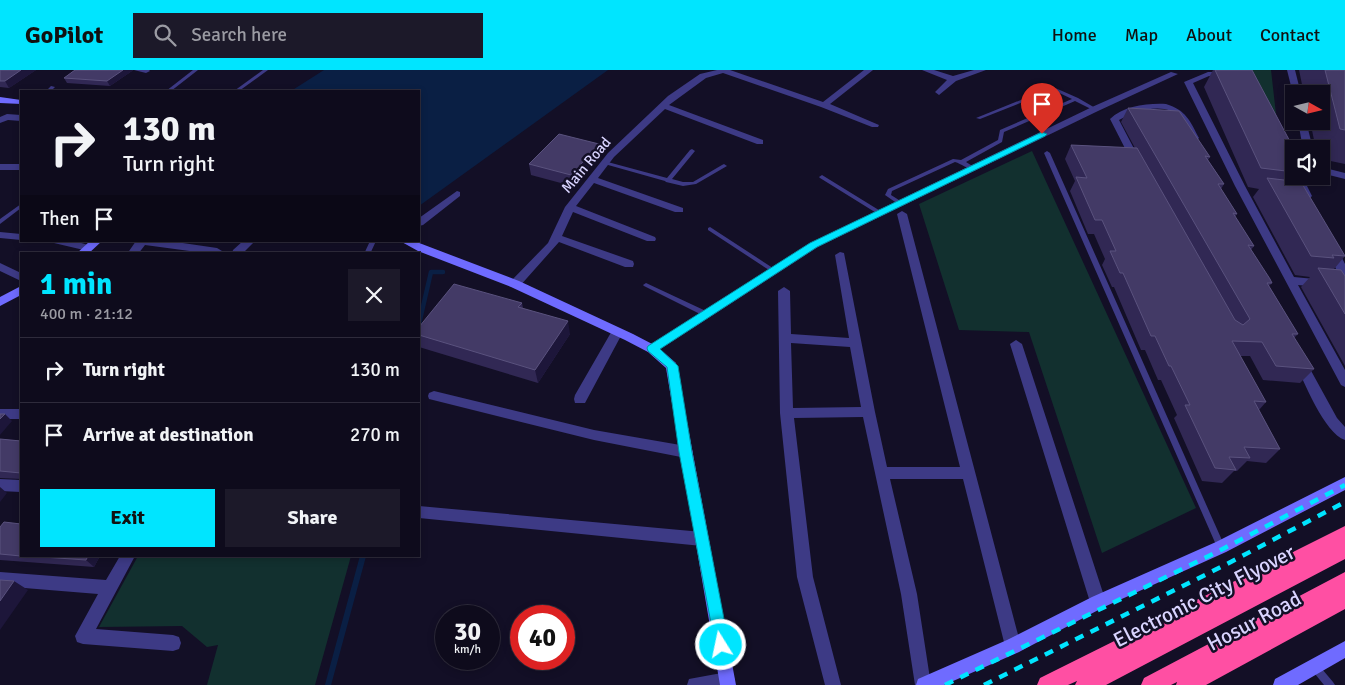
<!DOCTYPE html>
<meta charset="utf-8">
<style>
body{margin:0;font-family:Signika,sans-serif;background:#1c1929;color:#f1f3f6;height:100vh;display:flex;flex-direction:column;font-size:19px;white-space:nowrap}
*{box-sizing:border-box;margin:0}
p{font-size:16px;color:#9b9ba3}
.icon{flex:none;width:28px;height:28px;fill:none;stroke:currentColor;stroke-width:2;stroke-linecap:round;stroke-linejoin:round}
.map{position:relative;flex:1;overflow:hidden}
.drawer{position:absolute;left:20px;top:182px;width:400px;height:305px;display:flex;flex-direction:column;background:#0e0b1c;border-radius:0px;box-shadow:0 2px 8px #0003,0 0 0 1px #2e2b3b}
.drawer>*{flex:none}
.guide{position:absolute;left:20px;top:20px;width:400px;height:152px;border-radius:0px;box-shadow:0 2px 8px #0003,0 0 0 1px #2e2b3b;background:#0e0b1c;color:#f1f3f6;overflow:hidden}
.needle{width:32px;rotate:98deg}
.controls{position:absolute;left:1285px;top:15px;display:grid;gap:10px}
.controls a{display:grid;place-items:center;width:45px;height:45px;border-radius:0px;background:#0e0b1c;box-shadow:0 2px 8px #0003,0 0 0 1px #2e2b3b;font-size:25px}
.speed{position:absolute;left:435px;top:535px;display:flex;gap:10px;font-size:25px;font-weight:700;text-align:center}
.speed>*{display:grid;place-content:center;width:65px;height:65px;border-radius:50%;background:#0e0b1c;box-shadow:0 2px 8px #0003,0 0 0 1px #2e2b3b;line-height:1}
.speed small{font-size:12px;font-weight:400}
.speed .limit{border:8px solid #d22;background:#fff;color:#111}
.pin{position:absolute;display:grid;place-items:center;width:42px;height:42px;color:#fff;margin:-51px -21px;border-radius:50% 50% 50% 0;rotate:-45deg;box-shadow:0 0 5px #0007}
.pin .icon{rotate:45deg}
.me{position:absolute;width:55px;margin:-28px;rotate:350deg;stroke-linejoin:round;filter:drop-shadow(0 0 4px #0008)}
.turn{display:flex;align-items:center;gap:18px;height:105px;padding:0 20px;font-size:22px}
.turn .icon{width:65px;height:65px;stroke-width:2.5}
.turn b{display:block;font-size:35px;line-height:42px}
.then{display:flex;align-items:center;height:48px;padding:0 20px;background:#0003;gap:10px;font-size:19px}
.round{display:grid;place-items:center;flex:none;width:52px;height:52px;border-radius:0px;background:#1c1929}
.head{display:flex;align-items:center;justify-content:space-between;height:85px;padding:0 20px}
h1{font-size:30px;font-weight:800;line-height:38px;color:#00e5ff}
.button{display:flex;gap:10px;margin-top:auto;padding:10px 20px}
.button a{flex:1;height:58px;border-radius:0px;background:#00e5ff;color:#111;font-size:20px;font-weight:800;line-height:58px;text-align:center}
.button a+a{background:#1c1929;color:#f1f3f6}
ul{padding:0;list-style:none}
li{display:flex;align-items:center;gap:15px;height:65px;padding:0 20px;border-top:1px solid #2e2b3b}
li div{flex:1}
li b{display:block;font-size:19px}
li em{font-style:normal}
header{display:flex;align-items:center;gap:30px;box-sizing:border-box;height:70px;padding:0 25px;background:#00e5ff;color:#111}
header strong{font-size:24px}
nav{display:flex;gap:28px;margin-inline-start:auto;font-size:18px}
.search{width:350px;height:45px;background:#1c1929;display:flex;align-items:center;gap:12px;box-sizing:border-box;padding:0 18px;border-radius:0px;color:#9b9ba3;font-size:19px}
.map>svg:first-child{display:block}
.green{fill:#12302f}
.water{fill:#0a1f44}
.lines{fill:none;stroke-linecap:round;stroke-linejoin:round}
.stream-far1{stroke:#0a1f44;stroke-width:4.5}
.stream{stroke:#0a1f44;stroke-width:6}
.lane{fill:#3d3a85;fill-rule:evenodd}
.street{fill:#3d3a85;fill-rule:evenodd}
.secondary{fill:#6f6bff;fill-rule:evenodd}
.highway{fill:#ff4fa3;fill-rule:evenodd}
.rail{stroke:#00e5ff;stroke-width:4.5;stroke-dasharray:9 8;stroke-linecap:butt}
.wall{fill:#312854}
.shaded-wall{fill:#1d163a}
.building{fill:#433a66;stroke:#5a527e}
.route{fill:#00e5ff;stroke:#0095a6}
.labels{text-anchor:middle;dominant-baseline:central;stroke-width:5;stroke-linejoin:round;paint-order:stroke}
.far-street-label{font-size:15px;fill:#d9d4ff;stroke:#130f26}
.near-street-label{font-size:21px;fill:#d9d4ff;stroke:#130f26}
</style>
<header>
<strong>GoPilot</strong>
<div class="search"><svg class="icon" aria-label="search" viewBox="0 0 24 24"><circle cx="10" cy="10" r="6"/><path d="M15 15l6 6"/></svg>Search here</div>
<nav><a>Home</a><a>Map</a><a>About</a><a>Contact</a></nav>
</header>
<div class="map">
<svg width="1345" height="615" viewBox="0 0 1345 615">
<rect width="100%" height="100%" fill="#130f26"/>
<!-- green -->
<path class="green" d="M1251 0H1271L1277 53Z
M1032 81 1196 438 1102 483 1029 262 959 260 919 134Z
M138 486H351L315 615H207L218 575 207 577 182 556 99 557Z"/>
<!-- water -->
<path class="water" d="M324 0H608L419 136V21H291Z"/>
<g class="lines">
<!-- stream-far1 -->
<path class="stream-far1" d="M419 254 431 202H443"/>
<!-- stream -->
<path class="stream" d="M328 615 363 486"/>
<!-- lane -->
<path class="lane" d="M193 0H198L171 21H166Z
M263 0H268L239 21H234Z
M51 16 55 17 51 21H46Z
M1053 17 1078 28 1097 39 1093 40 1075 31 1004 62 1002 72 966 92 974 97V99C968 100 962 94 955 92L892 121 891 125 902 132V134H898L885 125 888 119 953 89 961 90 998 70 1000 60 1072 29 1053 20 980 49 976 48Z
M692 79 695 81 672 109 683 112H693L722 95 724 94 727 96 696 114 683 116 666 112 665 111 601 93 604 91 667 108 690 80Z
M1047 81 1050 83 1225 477 1224 480 1221 481 1218 480 1217 477 1044 83Z
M822 105 882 142 883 143 880 145 878 144 820 108 819 107Z
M21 134V138L0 154V149Z
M710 157 776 200 777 201 776 202H772L708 160V158Z
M370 171H376L370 184H364Z
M646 213 708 242 709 244 706 246H704L644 216 643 215Z
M1314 591 1317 593 1333 612 1335 615H1324L1311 599 1309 596 1311 593Z"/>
<!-- street -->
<path class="street" d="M134 0H149L150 1 146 3Z
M717 0H730L823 32 864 0H873L830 34 879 55 878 57H872L821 37 723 3 706 8 669 35 763 70V74H757L665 39 614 87 598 108 683 138V142H675L594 113 576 136 655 167 656 169 655 171H647L573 142 562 166 633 191 634 194 633 197H625L559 172 519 217H511L509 214 511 211 548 173 565 137 608 83 668 26 700 4Z
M922 0H934L953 6 974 0H986L956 11 939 25 935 22 947 10Z
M1287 0H1295L1301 24H1293Z
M1171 2 1178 4 1098 41 818 177 656 282H648L646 279 648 276 810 173 1092 37Z
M1208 2H1226L1230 4 1226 6H1209L1193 13 1245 116 1294 207 1345 212V220L1298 215 1345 300V317L1341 315 1235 116 1184 12Z
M1166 34C1186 40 1190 51 1199 68L1197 70H1191C1187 63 1185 55 1181 49 1167 30 1135 41 1119 50L1141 92 1136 95 1133 94 1110 49C1123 36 1148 33 1166 34Z
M7 44 21 45V51L8 50 0 53V47Z
M1298 51H1306L1313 79H1303Z
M0 94H21V100H0Z
M1321 97 1345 103V109L1321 103Z
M1294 104V106H1302L1312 126 1310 128H1304L1292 106Z
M457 121 460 122V126L423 155 419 156V148Z
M902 141 907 144 1021 576 1019 582 1013 584 1007 582 1005 576 963 409H890L917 524 931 615H915L901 524 863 347 794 348 813 507 841 615H825L797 507 780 343 778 221 784 217 790 221 791 264 849 268 835 185 840 182 844 183 875 342 887 397H960L897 144ZM791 273 850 277 861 337 793 338Z
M0 162 21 164V170L0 168Z
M53 171H74L92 176 93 178 88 181 54 173Z
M136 171H169L217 178 222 181 220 184H212L145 175 138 184H127Z
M243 171H255L242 184H232L233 180Z
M1332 175 1336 176 1345 194V210L1339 206 1327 178Z
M0 193 21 203V211L0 201Z
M617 258 623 262 585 333H575L574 329 575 325 613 259Z
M1016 270 1022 274 1106 532 1104 537 1098 540 1092 537 1090 532 1010 274Z
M1300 286 1304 288 1337 348 1345 357V370C1324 363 1304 311 1294 291L1296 288Z
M434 321 594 360 686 376 691 378 693 382 691 386 686 388 594 370 429 329 428 326 429 323Z
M0 339H21V349H0Z
M0 409 21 410V422L0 421Z
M419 436 702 462 707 464 709 469 707 474 702 476 419 448Z
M120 486H135L96 559 173 565 179 567 181 573 179 579 173 581 83 574 77 572 75 566 98 524 0 516V502L106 510Z
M727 602 733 604 735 610 733 615H687L689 609Z"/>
<!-- secondary -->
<path class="secondary" d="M0 27 21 30V34L0 33Z
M90 171H102L88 184H76Z
M400 171H414L519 211 633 264 656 276 676 293 736 615H720L666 298 648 282 625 270 511 217 418 181Z
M21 216V225L0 236V227Z
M1345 407V420L1226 482 1104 537 1019 582 944 615H916L918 609 1007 570 1092 527 1216 472Z
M1345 571V588L1298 615H1273L1275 609Z"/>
<!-- highway -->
<path class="highway" d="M1345 456V489L1106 615H1075L1077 611 1068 615H1037L1040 608Z
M1345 502V539L1206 615H1176L1177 612 1171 615H1141L1144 608Z"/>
<!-- rail -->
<path class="rail" d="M945 615 1219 481 1345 415
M984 615 1225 495 1345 432"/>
</g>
<!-- wall -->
<path class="wall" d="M0 0H36L9 18 0 17Z
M75 0H133L132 1 110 16 67 13 64 8Z
M1213 0H1252L1294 79V106H1298L1294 112 1345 186 1334 199 1345 206V296L1301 217 1310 207 1295 205 1253 127 1259 119 1248 117 1204 17Z
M1299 0H1345V94L1321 89V79H1316L1310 51H1321V24H1304Z
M1128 38 1210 87 1208 90 1224 114 1221 119 1237 144 1235 147 1254 176 1251 180 1272 213 1269 216 1298 264 1294 268 1314 299 1300 313 1263 310 1250 286H1240L1266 332 1259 340 1280 379 1266 393 1247 391 1237 401H1234L1222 413 1202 411 1174 348 1177 345 1161 310H1158L1145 280H1141L1114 217H1112L1102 195 1105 189 1094 164H1088L1070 121 1075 111 1065 89 1071 75 1135 78 1121 52Z
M599 74 600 85 572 116 531 105 529 94Z
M522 233 523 238 570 264 538 313 419 277V257Z
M0 369 21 371V409L0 408Z
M21 454V486H100L94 497 0 490V457Z"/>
<!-- shaded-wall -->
<path class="shaded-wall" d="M21 0H36L9 18 5 11Z
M123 0H133L132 1 110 16 107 11Z
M599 74 600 85 572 116 571 105Z
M568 251 570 264 538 313 535 300Z
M5 344 12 351 0 365V349Z
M0 417 7 423 0 432Z
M88 486H100L94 497 86 490Z
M14 511 28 520 0 560V531Z"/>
<!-- building -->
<path class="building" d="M0 0H21L5 11H0Z
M75 0H123L107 11 64 8Z
M1215 0H1252L1294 79V96H1291L1294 102 1261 98Z
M1325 0H1345V60L1340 59Z
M1128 38 1179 41 1210 87 1205 86 1224 114H1218L1237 144 1233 143 1254 176 1248 175 1270 209 1272 213H1267L1298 264H1292L1314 299 1276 296 1262 272 1232 271 1266 332 1254 331 1280 379 1244 377 1250 388 1229 387 1236 400 1215 398 1185 335H1190L1171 296H1169L1155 266H1151L1123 203H1120L1110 181H1116L1102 150H1095L1076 107 1087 108 1071 75 1137 78 1235 250 1243 255 1250 249Z
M559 64 599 74 571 105 529 94Z
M1267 108 1301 112 1345 186 1332 185 1334 188 1311 186Z
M1318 198 1341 200 1345 206V244Z
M454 214 522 233 518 237 568 251 535 300 419 265V257Z
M0 344H5L0 349Z
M0 369 21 371V403L0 401Z
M4 452 21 454V486L0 484V457Z
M29 486H88L86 490Z
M0 510 14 511 0 531Z"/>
<!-- route -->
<path class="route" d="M1042 62 1047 64 1045 66 817 177 660 279 678 296 692 382 729 575 726 580 721 583 716 580 679 382 667 297 648 281 647 278 648 276 810 173Z"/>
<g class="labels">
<!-- far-street labels -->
<g class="far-street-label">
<text transform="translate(586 95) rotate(-50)">Main Road</text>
</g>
<!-- near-street labels -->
<g class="near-street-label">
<text transform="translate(1204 526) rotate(-27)">Electronic City Flyover</text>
<text transform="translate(1254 551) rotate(-28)">Hosur Road</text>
</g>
</g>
</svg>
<div class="controls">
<a><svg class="needle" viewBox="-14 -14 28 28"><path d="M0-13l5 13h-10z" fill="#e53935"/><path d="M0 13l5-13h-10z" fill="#9b9ba3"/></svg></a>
<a><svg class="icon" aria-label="sound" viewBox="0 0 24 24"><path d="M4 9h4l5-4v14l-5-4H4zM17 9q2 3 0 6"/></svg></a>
</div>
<div class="speed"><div>30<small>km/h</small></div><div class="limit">40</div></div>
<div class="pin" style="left:1042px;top:64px;background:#d93025"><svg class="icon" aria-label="arrive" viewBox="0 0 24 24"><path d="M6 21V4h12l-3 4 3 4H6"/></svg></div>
<svg class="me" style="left:721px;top:575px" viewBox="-20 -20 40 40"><circle r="17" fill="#00e5ff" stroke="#fff" stroke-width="3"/><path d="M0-11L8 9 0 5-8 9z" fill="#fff"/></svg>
<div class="guide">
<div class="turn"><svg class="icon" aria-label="right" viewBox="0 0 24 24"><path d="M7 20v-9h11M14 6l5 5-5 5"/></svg><div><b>130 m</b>Turn right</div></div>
<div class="then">Then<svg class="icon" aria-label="arrive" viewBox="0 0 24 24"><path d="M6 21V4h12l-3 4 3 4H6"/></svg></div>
</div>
<section class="drawer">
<div class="head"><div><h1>1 min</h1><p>400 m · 21:12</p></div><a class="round"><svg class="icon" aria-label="close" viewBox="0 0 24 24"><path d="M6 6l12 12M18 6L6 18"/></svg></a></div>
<ul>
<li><svg class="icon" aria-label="right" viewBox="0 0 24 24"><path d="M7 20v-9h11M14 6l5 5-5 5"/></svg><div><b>Turn right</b></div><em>130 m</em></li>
<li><svg class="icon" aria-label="arrive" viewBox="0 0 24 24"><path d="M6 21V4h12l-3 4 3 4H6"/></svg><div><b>Arrive at destination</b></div><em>270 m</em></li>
</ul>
<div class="button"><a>Exit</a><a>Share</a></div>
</section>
</div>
